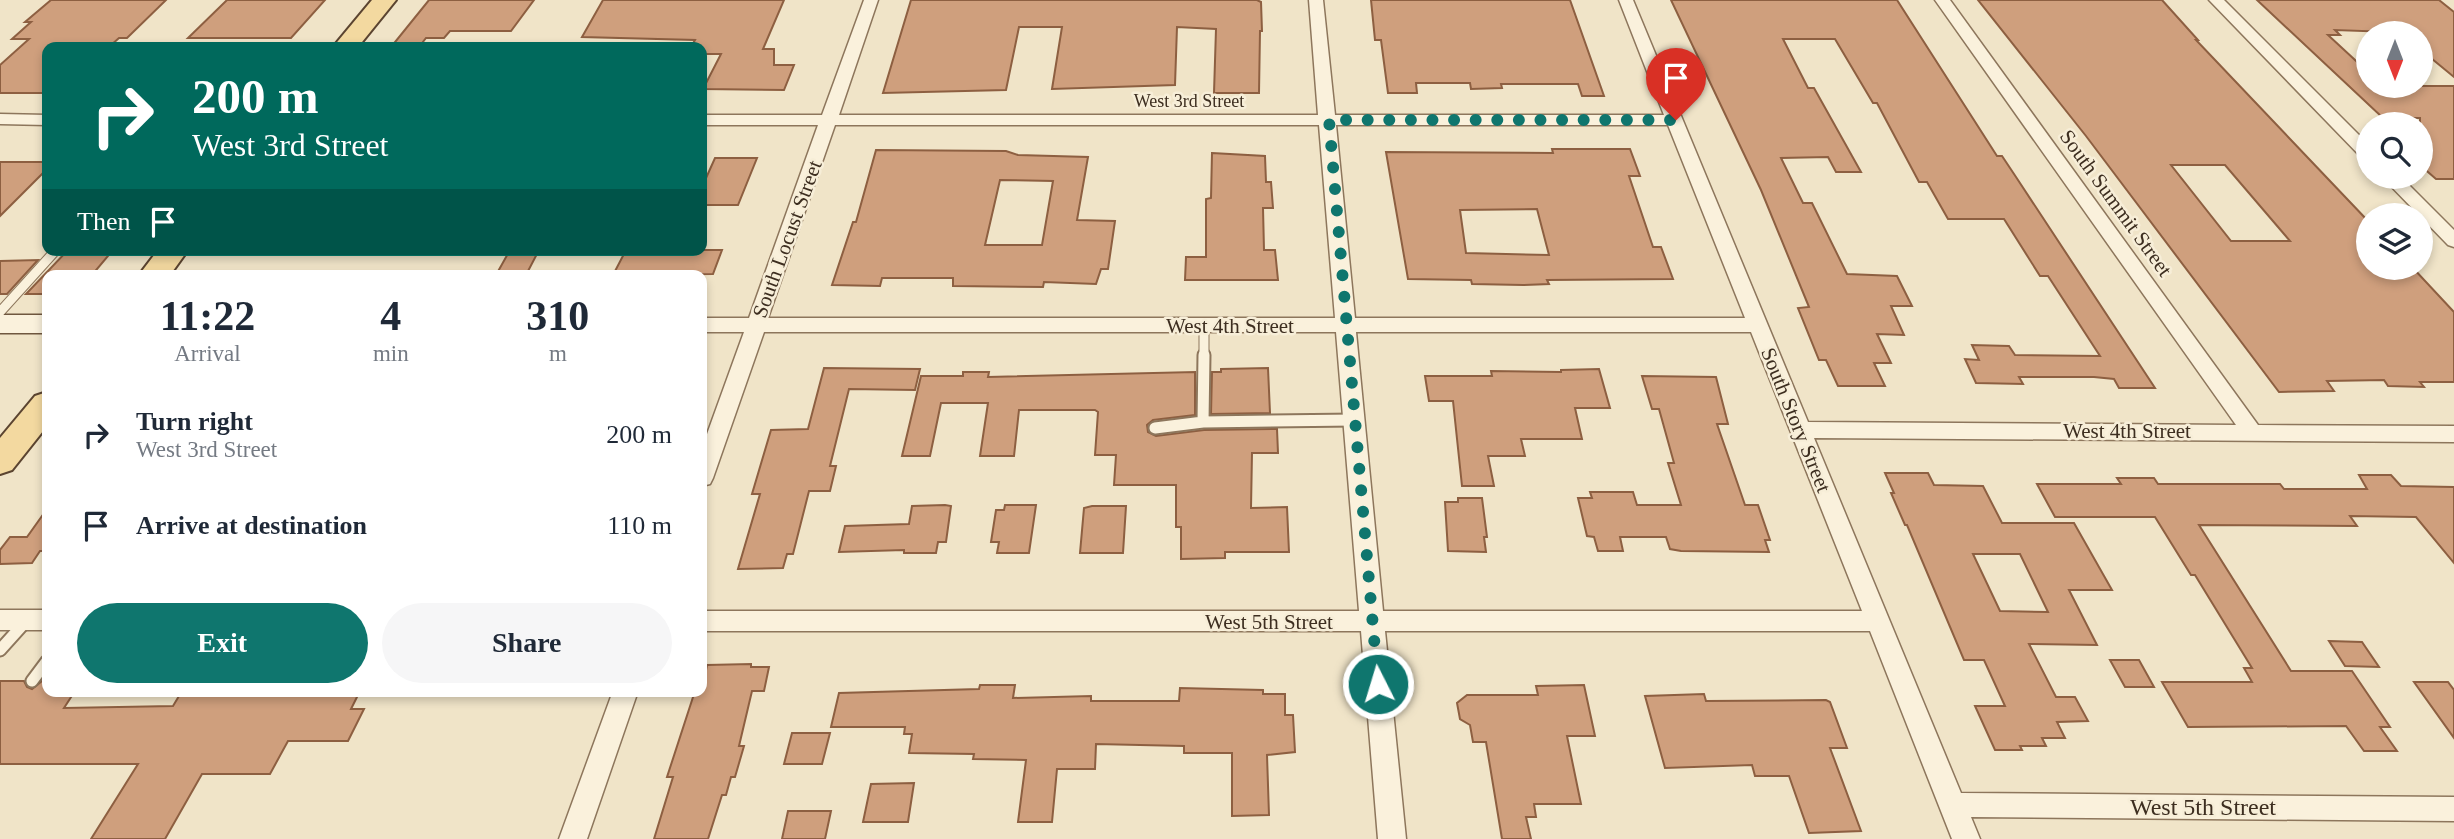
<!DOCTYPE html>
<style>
body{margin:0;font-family:"Times New Roman",serif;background:#f6f6f7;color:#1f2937;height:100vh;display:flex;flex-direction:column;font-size:26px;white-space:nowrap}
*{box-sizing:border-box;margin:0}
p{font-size:23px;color:#747a83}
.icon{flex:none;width:38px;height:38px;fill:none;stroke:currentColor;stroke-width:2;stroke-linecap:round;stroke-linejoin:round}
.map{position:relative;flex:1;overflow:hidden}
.sheet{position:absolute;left:42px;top:270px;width:665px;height:427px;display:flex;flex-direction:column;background:#fff;border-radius:14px;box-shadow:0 4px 10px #0003}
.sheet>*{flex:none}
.top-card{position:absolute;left:42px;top:42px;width:665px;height:214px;border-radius:14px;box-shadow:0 4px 10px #0003;background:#00695c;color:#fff;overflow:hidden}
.needle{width:46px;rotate:180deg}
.tools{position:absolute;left:2356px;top:21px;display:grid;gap:14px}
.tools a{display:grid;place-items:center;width:77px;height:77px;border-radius:50%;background:#fff;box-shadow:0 4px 10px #0003;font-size:35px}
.pin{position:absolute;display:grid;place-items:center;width:60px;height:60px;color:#fff;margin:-72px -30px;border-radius:50% 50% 50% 0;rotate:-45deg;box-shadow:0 0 7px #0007}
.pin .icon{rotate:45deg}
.me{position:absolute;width:77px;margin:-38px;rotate:355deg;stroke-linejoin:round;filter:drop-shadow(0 0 5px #0008)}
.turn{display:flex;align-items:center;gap:24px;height:147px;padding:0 35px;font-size:32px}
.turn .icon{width:91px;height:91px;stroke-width:2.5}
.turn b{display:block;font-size:49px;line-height:60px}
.then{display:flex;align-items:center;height:66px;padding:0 35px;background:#0003;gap:14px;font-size:26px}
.eta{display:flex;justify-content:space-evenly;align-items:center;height:119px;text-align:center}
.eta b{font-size:42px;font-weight:600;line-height:49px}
.cta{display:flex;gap:14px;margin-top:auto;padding:14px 35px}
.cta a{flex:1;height:80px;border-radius:42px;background:#0f766e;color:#fff;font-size:28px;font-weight:600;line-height:80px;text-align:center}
.cta a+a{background:#f6f6f7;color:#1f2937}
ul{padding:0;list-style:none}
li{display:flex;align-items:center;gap:21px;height:91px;padding:0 35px}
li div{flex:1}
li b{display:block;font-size:26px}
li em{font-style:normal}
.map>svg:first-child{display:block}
.building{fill:#cf9f7d;stroke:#8d5f41;stroke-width:2;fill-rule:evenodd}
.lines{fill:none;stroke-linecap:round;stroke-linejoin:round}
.lane-far1-casing{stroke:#8d765c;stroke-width:11}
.lane-casing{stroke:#8d765c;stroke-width:15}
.street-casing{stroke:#8d765c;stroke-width:3}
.secondary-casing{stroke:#6f573f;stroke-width:3}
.primary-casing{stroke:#5b4430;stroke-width:4}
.lane-far1{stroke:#faf1dc;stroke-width:9}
.lane{stroke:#faf1dc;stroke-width:11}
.street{fill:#faf1dc;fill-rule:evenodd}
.secondary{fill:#faf1dc;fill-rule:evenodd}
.primary{fill:#f3d9a0;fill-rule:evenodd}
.route{stroke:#0f766e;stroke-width:12;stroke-dasharray:0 21.6}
.labels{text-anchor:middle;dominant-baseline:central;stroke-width:5;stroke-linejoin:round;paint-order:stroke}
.far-street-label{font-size:18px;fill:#3d2e20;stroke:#f7eed8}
.street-label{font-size:21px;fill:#3d2e20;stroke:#f7eed8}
.near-street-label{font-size:24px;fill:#3d2e20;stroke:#f7eed8}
</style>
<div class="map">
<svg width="2454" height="839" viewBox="0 0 2454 839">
<rect width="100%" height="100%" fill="#f0e4c8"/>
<!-- building -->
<path class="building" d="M51 0H166L127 38H119L110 46 47 47V93H0V65L29 39H12L31 22H25Z
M227 0H325L291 38H188Z
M429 0H534L511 31H450L444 38H426L419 47H391Z
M603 0H784L763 49H774V65H794L784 90 703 89 721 54H702V47H691L695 40 582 37Z
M911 0H1257L1261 2 1262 31H1260L1259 93H1214L1216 29 1177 27 1175 85 1052 89 1062 27H1019L1006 90 883 93Z
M1371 0H1570L1604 96H1582L1578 84H1501L1502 88 1471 89 1470 83H1416L1417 93H1388L1381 40H1375Z
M1671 0H1897L1997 156H2002L2016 177 2155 388H2119L2114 379 2094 377H2019L2023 384 1976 383 1965 359 1979 360 1972 345 2009 346 2015 355 2100 356 2048 276H2040L2004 219H1948L1927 182H1919L1877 103H1873L1835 39H1783L1808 88H1814L1861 172H1836L1828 157 1781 158 1803 203H1812L1847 274 1897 276 1912 306H1891L1904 335 1877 334 1891 363H1874L1885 386H1838L1826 360H1819L1798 308 1809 307 1761 190Z
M1978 0H2162L2198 40H2196L2368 221V268H2413L2454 312V382H2420L2424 387 2388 386 2384 380 2327 381 2334 391 2279 392 2086 136ZM2171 165H2225L2290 241H2231Z
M2257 0H2439L2454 12V77L2420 49V33L2335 30 2340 35H2328L2368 72V86H2454V179H2436L2420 165V118H2383Z
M1552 149H1630L1640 176H1629L1653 247H1661L1673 279 1547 280 1549 284 1523 285 1472 284 1471 280 1408 279 1386 152 1553 153ZM1537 209 1549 255 1466 253 1460 210Z
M876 150 1006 151 1018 155 1088 157 1077 220 1115 221 1108 269H1101L1096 284 1044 282 1043 287 953 286V278H882L880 286 832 285 853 222H856ZM1000 180 1053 181 1042 245H985Z
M1212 153 1265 156 1266 182H1271L1273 208H1263L1264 250H1275L1278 280H1185L1186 257H1206V199L1211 198Z
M715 158H757L738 205H702V187Z
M0 162H47V169L0 216Z
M68 250H113L92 275H47V294H26Z
M510 250H539L526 275H496Z
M636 250H722L713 274 613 275 625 252Z
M38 260 7 294H0V261Z
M824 368 920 369 915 390 849 389 830 466H836L830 491H809L793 554H787L783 568 738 569 760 494H752L771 430 808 429Z
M1268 368 1270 413 1211 414 1212 372H1221V369Z
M1599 369 1610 408H1575L1582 439H1521L1525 456H1488L1494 486H1462L1453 401H1429L1425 376H1492L1491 371 1561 372V370Z
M963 372H989L988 377 1195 372V415L1153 420 1147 425 1148 432 1156 436 1204 430 1277 429 1278 453H1252L1251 508 1287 507 1289 552H1225V558L1181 559V527H1176V485H1114L1116 455H1095L1098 412 1095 410H1019L1014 456H980L988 403H941L930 456H902L921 376H963Z
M1642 376 1716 377 1728 424H1717L1745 505H1758L1770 540H1765L1769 552 1681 551 1670 549 1666 537H1620L1623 551H1598L1594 537 1587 536 1578 498H1592L1590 492H1633L1637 505H1681L1668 463H1674L1659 409H1652Z
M1885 473H1928L1934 485 1983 486 2002 523H2074L2112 590H2069L2097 645 2029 644 2056 697H2075L2088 721 2057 722 2065 738H2042L2046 746H2020L2022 750H1995L1975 706H2005L1984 660H1964L1907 525H1905L1891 493H1894ZM1973 554H2020L2048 612 2000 611Z
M2359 475H2391L2401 486 2454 487V563L2416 517 2350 516 2357 526 2199 525 2291 671H2352L2390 727H2380L2397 751H2364L2346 726 2188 727 2162 682H2252L2244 668H2252L2195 575H2191L2155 517H2055L2037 484H2121L2117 478H2154L2158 484H2280L2284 489H2367Z
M1458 498H1482L1487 537H1484L1486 552 1448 551 1445 502H1458Z
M945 505 951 506 946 542H938L936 553H904V550L839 552 845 526 909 524 912 506Z
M1005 505H1036L1029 553H997L999 542H991L996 510H1004Z
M1092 506H1126L1123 553H1080L1084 508Z
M47 509V551H40L32 563 0 564V550L10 537H27Z
M2329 641 2362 642 2379 667 2345 666Z
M2110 660H2139L2154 687H2125Z
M751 664V667H769L764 691H752L739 746H744L735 777H731L726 795H722L708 839H654L673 777H667L695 691H702L707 665Z
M0 681H24L27 687 32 689 42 681H47V691H75L64 708 173 706 182 691H360L351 709H364L348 741H288L270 774H202L165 839H91L138 764H0Z
M2414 682H2448L2454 690V738Z
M980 685H1015L1013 698 1091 696V701H1179L1180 688 1263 690V694H1285V715H1293L1295 752 1267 755 1269 815 1232 816V753H1184V746L1096 744 1095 769H1057L1052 822H1018L1026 760 973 759 974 754 909 753 912 734H904L905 727H831L839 693 979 689Z
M1584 685 1595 736H1567L1581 804H1534L1536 817H1526L1531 839H1502L1486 742H1473L1470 725 1460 719 1457 703 1467 695H1538L1536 686Z
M1704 694 1706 701 1826 700 1830 702 1847 748H1830L1861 831 1809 833 1789 776H1755L1752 765 1665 768 1645 696Z
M792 733H830L822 764H784Z
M914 783 908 822H863L871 784Z
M788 811H831L825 839H782Z"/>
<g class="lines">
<!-- lane-far1 casing -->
<g class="lane-far1-casing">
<path id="lane-far1" d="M0 312 56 250
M1204 357V326"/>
</g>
<!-- lane casing -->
<g class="lane-casing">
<path id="lane" d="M1204 355 1203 422 1355 420
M1155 428 1203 422
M0 650 27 620
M32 681 47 661"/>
</g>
<!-- street casing -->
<g class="street-casing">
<path id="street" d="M864 0H878L839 115H1318L1309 0H1323L1335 115H1664L1619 0H1633L1808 422 2236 425 1935 0H1950L2258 425 2454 426V442L1814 438 1961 793 2454 797V821L1971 817 1980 839H1952L1870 631H1385L1406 839H1378L1361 631H702V611H1359L1336 332H764L713 478 710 484 702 486V448L744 332H702V318H749L818 125H702V115H822ZM835 125H1319L1335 318H768ZM1336 125H1668L1745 318H1355ZM1356 332H1751L1862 611H1383Z
M2209 0H2224L2368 144V159L2362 158Z
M0 114 47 115V125L0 124Z
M2382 177H2401L2454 230V247L2448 245Z
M0 610H47V630H0Z
M613 691H638L587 839H559Z"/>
</g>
<!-- secondary casing -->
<g class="secondary-casing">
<path id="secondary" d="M0 315H47V333H0Z"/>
</g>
<!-- primary casing -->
<g class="primary-casing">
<path id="primary" d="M372 0H396L358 47H333Z
M158 250H188L170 275H139Z
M47 392V426L12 470 0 474V438L35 396Z"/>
</g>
<!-- lane-far1 -->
<use href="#lane-far1" class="lane-far1"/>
<!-- lane -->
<use href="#lane" class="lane"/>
<!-- street -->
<use href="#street" class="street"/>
<!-- secondary -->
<use href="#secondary" class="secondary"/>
<!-- primary -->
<use href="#primary" class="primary"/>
</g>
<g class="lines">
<!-- route -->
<path class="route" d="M1378 684 1329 120H1676"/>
</g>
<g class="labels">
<!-- far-street labels -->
<g class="far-street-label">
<text x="1189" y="101">West 3rd Street</text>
</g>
<!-- street labels -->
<g class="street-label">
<text transform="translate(2116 203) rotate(54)">South Summit Street</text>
<text transform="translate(787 239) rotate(-70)">South Locust Street</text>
<text x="1230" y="326">West 4th Street</text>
<text transform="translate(1796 420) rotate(68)">South Story Street</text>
<text x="2127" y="431">West 4th Street</text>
<text x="1269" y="622">West 5th Street</text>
</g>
<!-- near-street labels -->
<g class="near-street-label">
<text x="2203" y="807">West 5th Street</text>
</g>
</g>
</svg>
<div class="tools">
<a><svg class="needle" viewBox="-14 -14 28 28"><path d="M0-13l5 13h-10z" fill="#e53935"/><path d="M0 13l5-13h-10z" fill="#747a83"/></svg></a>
<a><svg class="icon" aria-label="search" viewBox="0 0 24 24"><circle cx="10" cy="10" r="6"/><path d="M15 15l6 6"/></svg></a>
<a><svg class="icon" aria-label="layers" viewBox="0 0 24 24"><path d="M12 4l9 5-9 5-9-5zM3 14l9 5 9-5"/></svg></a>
</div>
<div class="pin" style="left:1676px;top:120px;background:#d93025"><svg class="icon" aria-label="arrive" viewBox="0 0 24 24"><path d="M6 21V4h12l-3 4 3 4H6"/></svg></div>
<svg class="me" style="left:1378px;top:684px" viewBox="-20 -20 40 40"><circle r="17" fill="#0f766e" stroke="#fff" stroke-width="3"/><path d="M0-11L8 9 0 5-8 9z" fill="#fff"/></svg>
<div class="top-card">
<div class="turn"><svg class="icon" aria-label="right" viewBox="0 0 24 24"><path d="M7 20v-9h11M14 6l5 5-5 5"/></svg><div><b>200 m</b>West 3rd Street</div></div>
<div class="then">Then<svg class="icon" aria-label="arrive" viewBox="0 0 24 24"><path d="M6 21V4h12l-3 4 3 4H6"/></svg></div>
</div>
<section class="sheet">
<div class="eta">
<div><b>11:22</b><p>Arrival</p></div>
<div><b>4</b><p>min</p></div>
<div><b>310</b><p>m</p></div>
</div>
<ul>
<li><svg class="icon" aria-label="right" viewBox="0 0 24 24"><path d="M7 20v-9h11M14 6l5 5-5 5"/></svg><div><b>Turn right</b><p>West 3rd Street</p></div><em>200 m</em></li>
<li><svg class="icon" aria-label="arrive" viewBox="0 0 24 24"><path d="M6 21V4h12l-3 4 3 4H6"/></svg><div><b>Arrive at destination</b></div><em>110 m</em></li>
</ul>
<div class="cta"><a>Exit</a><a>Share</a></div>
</section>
</div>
